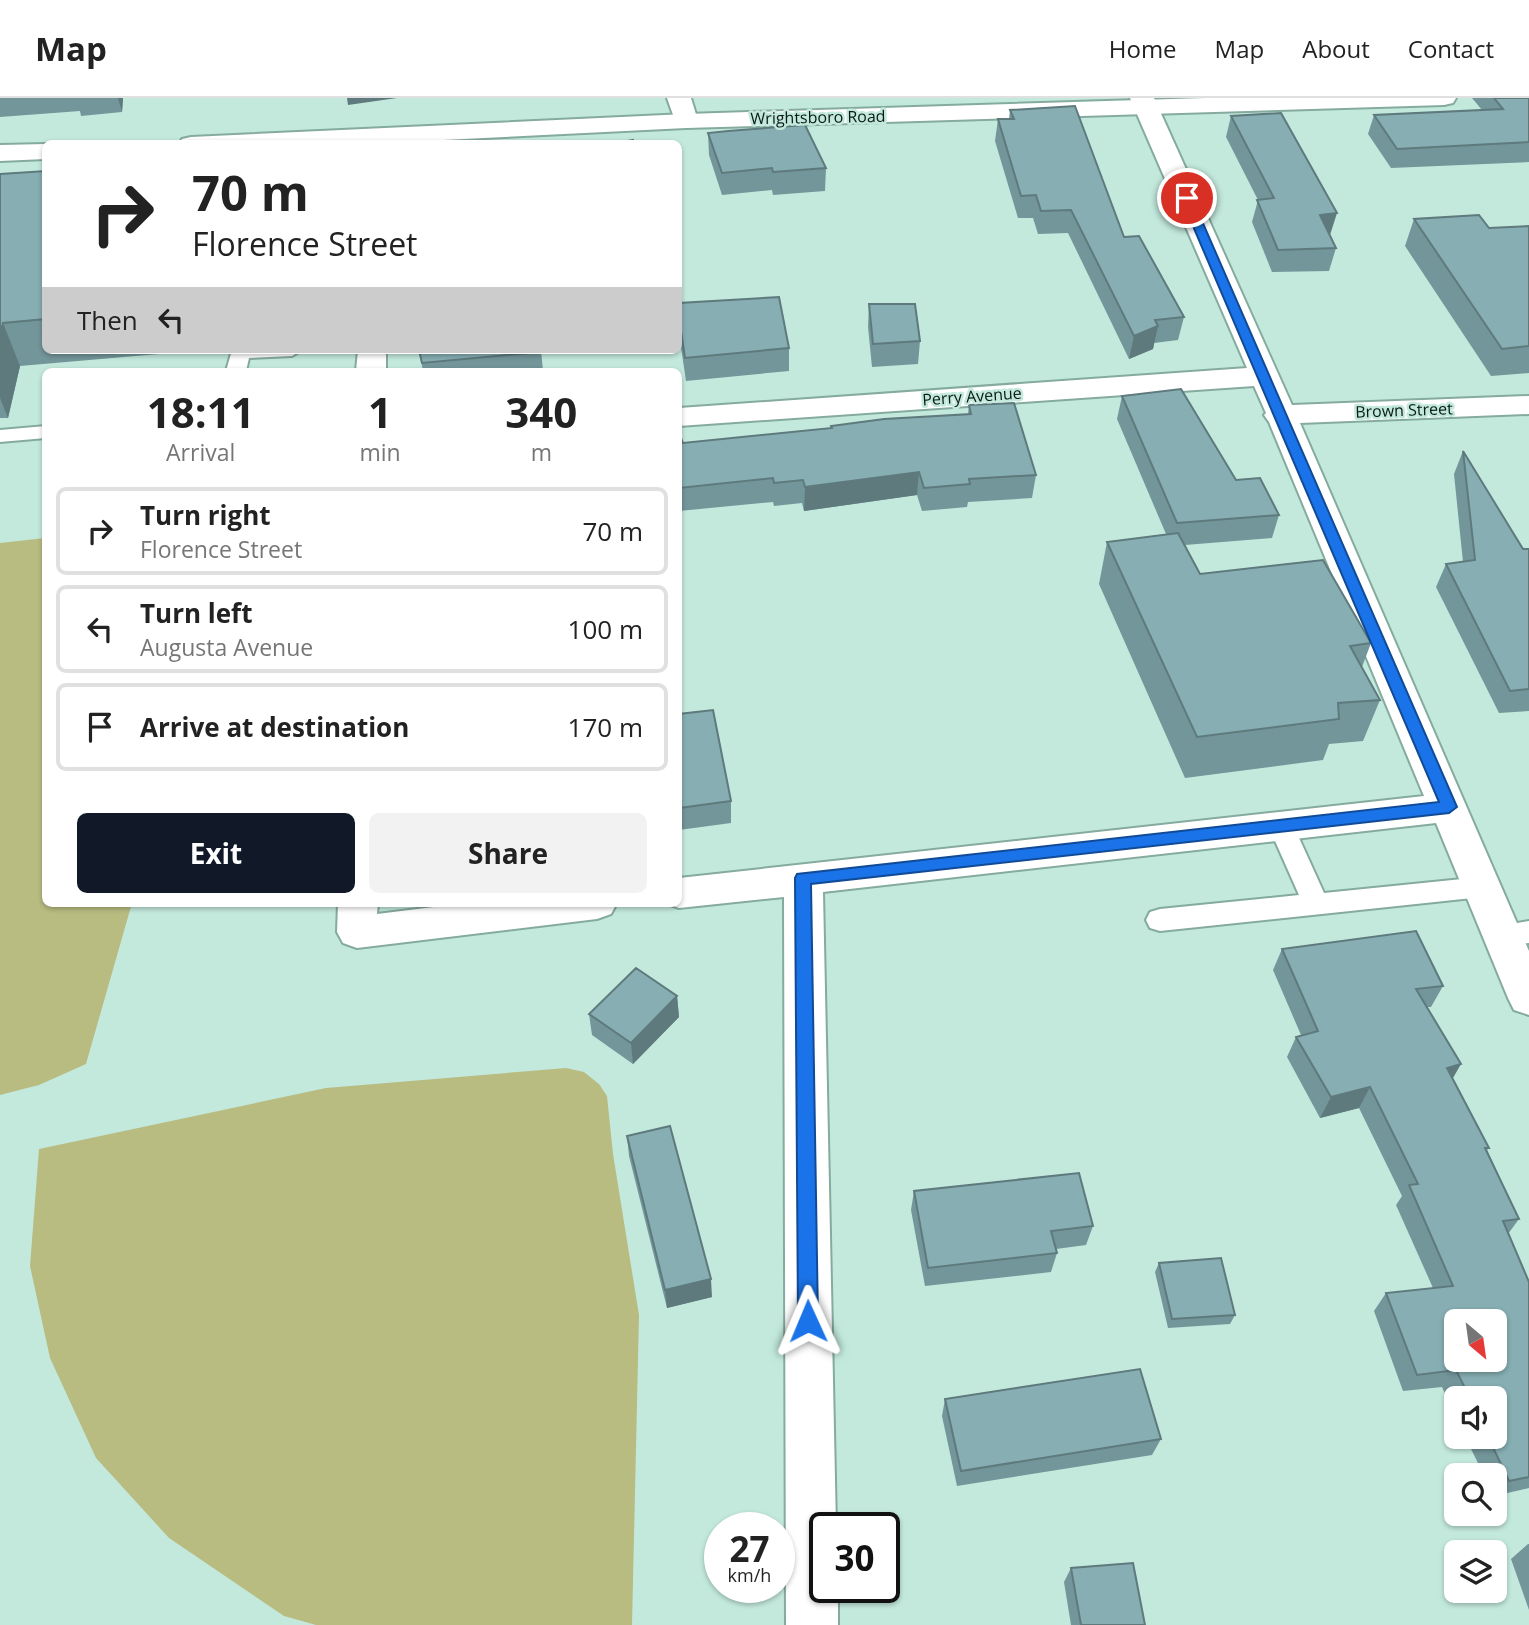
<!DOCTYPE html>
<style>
body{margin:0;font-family:"Open Sans",sans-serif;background:#f2f2f2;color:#222;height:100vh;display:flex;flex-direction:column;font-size:26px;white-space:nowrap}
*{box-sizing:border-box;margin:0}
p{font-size:23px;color:#767676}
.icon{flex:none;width:38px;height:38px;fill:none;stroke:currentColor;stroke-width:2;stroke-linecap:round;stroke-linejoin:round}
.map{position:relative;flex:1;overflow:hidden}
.drawer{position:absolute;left:42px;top:270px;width:640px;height:539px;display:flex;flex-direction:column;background:#fff;border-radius:10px;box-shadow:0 2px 5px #0004}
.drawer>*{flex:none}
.banner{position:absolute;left:42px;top:42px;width:640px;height:214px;border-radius:10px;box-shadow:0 2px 5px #0004;background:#fff;color:#222;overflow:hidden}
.needle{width:46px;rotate:151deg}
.buttons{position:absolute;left:1444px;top:1211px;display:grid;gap:14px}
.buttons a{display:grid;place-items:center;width:63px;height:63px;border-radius:10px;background:#fff;box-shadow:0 2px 5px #0004;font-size:35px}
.speed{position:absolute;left:704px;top:1414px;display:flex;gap:14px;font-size:35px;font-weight:700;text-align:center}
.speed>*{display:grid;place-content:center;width:91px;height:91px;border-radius:50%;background:#fff;box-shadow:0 2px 5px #0004;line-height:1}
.speed small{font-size:18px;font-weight:400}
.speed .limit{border:4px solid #111;border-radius:10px;background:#fff;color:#111}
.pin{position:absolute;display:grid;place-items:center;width:60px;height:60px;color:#fff;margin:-30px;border:4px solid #fff;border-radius:50%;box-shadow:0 2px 7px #0007}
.me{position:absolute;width:77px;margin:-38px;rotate:359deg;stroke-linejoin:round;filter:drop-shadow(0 0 5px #0008)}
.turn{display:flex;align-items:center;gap:24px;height:147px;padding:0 35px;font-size:32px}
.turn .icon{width:91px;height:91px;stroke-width:2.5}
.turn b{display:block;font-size:49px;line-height:60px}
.then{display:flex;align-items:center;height:66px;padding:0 35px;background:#0003;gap:14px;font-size:26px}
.eta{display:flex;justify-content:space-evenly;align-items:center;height:119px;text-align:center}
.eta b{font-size:42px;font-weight:700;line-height:49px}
.primary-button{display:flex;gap:14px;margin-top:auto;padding:14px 35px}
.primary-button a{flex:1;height:80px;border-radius:10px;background:#111827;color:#fff;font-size:28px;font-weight:700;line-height:80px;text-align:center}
.primary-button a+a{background:#f2f2f2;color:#222}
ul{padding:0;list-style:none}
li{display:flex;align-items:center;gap:21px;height:88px;margin:0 14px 10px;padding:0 21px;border:4px solid #e0e0e0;border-radius:10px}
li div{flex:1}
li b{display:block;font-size:26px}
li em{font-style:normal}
header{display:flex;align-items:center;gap:42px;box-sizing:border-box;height:98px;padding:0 35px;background:#fff;border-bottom:2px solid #e0e0e0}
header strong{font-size:33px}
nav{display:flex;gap:38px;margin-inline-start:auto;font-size:24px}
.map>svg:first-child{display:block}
.green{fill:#b8bc81}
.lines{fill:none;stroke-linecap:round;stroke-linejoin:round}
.service-casing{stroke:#85aa9e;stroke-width:4}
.minor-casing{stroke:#85aa9e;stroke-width:4}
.tertiary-casing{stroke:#85aa9e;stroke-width:4}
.service{fill:#fff;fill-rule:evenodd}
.minor{fill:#fff;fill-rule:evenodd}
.tertiary{fill:#fff;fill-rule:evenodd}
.wall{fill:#73969a}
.shaded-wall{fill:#5e7a7d}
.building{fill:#86aeb3;stroke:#5e7a7d;stroke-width:2;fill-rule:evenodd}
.route{fill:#1a73e8;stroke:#114b97;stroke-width:2}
.labels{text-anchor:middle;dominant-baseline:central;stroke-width:5;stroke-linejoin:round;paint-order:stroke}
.far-street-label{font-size:16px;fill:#0b1a16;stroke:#c3e9dd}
</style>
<header>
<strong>Map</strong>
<nav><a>Home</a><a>Map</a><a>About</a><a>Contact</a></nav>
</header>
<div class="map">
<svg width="1529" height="1527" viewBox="0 0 1529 1527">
<rect width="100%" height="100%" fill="#c3e9dd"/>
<!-- green -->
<path class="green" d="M45 440 46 805H132L86 966 39 987 0 997V445Z
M566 970 584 974 599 986 607 998 613 1056 639 1217 632 1527H316L284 1518 169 1440 96 1360 50 1260 30 1168 39 1051 326 990Z"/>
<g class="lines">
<!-- service casing -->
<g class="service-casing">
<path id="service" d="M232 252H302L292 258 249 260 246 273H226Z
M46 328V340L0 344V332Z
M1281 717 1290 720 1324 795 1482 779 1491 782 1495 789 1491 796 1482 799 1160 833 1150 830 1146 822 1150 814 1160 811 1299 797 1268 727 1272 720Z
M1529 823V845L1503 848 1493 845 1489 837 1493 829Z"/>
</g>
<!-- minor casing -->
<g class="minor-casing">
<path id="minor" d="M667 0H691L698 23 695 28 686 30 677 28Z
M1130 0H1154L1292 307 1529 298V316L1300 325 1529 853V917L1514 912 1508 900 1436 725 823 794 836 1430H824V1489H838V1527H786L784 799 679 810 665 805H679V780L1424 698 1269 324 1264 317 1266 315 1254 288 679 328V310L1247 270Z
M358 252H386V273H356Z
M338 805H378L377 816 466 805H617L611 816 597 821 357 850 343 845 337 834Z"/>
</g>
<!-- tertiary casing -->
<g class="tertiary-casing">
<path id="tertiary" d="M1205 0H1456L1453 5 1444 7 686 30 362 46H179L182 41 191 39 686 16Z
M46 46V61L0 63V47Z"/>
</g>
<!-- service -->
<use href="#service" class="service"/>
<!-- minor -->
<use href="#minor" class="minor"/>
<!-- tertiary -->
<use href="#tertiary" class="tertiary"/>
</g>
<!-- wall -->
<path class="wall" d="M0 0H123L122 14 81 18 80 13 0 19Z
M1472 0H1529V64L1391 70 1368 36 1374 17 1482 12Z
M1010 12 1124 139 1184 219 1178 242 1154 245 1153 251 1129 261 1068 135 1038 136 1033 120H1018L995 43 998 21H1009Z
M1231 18 1330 137 1336 150 1329 173 1272 174 1252 124 1258 102 1226 39Z
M708 35 826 70 825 93 773 97 772 92 722 97 709 57Z
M46 73V252H205L20 268 8 320H0V76Z
M1414 121 1489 130 1529 128V275L1491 278 1405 148Z
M679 205 789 250V273L686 283 679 236Z
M869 206 920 243 918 266 872 269 868 229Z
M419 252H541L543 273H423Z
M1122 298 1236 382 1279 417 1272 440 1185 447 1200 476 1371 545 1362 569 1380 602 1363 643 1329 646 1323 662 1185 680 1099 486 1107 444 1166 436 1117 321Z
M969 307 1036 377 1032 400 968 404 967 409 922 413 917 397 804 413 802 405 774 408 773 404 679 413V335L683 345 831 331V328L968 316Z
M1463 353 1523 451H1529V613L1499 615 1436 489 1446 466 1463 464 1454 376Z
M679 616 731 703V725L679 732Z
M1282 851 1443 888 1431 909H1427L1452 981 1489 1050 1487 1052 1519 1121 1508 1136 1529 1184V1390L1494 1398V1377H1484L1465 1339H1494V1300H1456V1319L1442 1289 1403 1293 1374 1213 1386 1195 1433 1190 1396 1107 1402 1098 1359 1010 1320 1020 1287 959 1296 939 1301 937 1273 872Z
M677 898 679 919 633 966 592 937 589 916Z
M627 1038 712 1199 667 1210 629 1058Z
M914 1093 1093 1128 1086 1147 1056 1151 1057 1155 1051 1174 925 1188 911 1112Z
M1159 1165 1235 1217 1230 1226 1168 1230 1155 1174Z
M945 1301 1161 1341 1152 1357 957 1388 942 1318Z
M1528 1446H1529V1512L1511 1461Z
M1071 1470 1145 1527H1071L1064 1484Z"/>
<!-- shaded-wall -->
<path class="shaded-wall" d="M118 0H123L122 14Z
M347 0H397L348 7Z
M1337 115 1330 137 1314 139 1320 117Z
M3 225 20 268 8 320 0 300V237Z
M1158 228 1153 251 1129 261 1134 238Z
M919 374 917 397 804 413 805 389Z
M677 898 679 919 633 966 631 945Z
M1461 966 1449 987 1447 970Z
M1370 989 1359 1010 1320 1020 1331 999Z
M711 1181 712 1199 667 1210 665 1192Z"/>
<!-- building -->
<path class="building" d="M1494 0H1529V44L1397 51 1374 17 1503 11Z
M1075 8 1124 139 1139 138 1184 219 1155 222 1158 228 1134 238 1071 112 1041 113 1036 97 1021 98 998 21H1014L1010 12Z
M1281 15 1337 115 1320 117 1336 150 1278 152 1257 102 1274 100 1231 18Z
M805 27 826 70 773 74 772 70 722 75 708 35 728 33Z
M633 42 634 46H612Z
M46 73V221L3 225 0 237V76Z
M1479 117 1489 130 1529 128V248L1502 251 1414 121Z
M779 199 789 250 685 260 679 220V205Z
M869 206H915L920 243 873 246Z
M419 252H541V254L422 265Z
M1181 291 1236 382 1260 380 1279 417 1177 425 1122 298Z
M1014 305 1036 377 969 381 970 386 924 390 919 374 805 389 803 382 774 385 773 380 679 390V335L683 345 832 330 831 328 884 321 971 316 969 307Z
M1463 353 1523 451H1529V591L1510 593 1446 466 1475 462Z
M1178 435 1200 476 1323 462 1371 545 1350 548 1380 602 1338 605 1339 621 1197 639 1107 444Z
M713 612 731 703 679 710V616Z
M1416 833 1443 888 1416 891 1461 966 1447 970 1489 1050H1485L1519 1121 1503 1123 1529 1184V1379L1509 1383 1488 1339H1494V1300H1470L1456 1272 1417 1277 1386 1195 1453 1188 1409 1087 1418 1086 1370 989 1331 999 1296 939 1318 933 1282 851ZM1456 1223H1494V1262H1456Z
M636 870 677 898 631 945 589 916Z
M670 1028 711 1181 665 1192 627 1038Z
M1079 1075 1093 1128 1051 1133 1057 1155 928 1170 914 1093Z
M1221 1160 1235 1217 1172 1221 1159 1165Z
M1140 1271 1161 1341 961 1373 945 1301Z
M1133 1465 1145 1527H1081L1071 1470Z"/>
<!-- route -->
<path class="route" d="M1183 98 1192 100 1457 709 1449 715 811 786 818 1223 815 1229 808 1232 801 1229 798 1223 795 780 797 776 1439 704 1181 100Z"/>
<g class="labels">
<!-- far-street labels -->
<g class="far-street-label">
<text transform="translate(818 19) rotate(-1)">Wrightsboro Road</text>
<text transform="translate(972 298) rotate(-4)">Perry Avenue</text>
<text transform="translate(1404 312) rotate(-2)">Brown Street</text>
</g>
</g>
</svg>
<div class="buttons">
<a><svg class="needle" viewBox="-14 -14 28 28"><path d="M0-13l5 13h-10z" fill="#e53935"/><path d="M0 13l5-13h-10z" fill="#767676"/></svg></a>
<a><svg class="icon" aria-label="sound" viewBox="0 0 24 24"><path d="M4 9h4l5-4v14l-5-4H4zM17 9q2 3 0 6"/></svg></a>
<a><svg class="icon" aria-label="search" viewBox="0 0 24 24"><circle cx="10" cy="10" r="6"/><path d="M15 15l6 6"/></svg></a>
<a><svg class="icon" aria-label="layers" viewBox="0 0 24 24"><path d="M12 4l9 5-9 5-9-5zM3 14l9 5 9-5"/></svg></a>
</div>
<div class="speed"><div>27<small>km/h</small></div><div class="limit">30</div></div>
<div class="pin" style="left:1187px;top:100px;background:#d93025"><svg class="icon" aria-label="arrive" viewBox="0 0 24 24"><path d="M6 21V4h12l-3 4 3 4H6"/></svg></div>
<svg class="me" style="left:808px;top:1223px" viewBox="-20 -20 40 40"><path d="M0-17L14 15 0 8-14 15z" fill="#1a73e8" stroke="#fff" stroke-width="4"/></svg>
<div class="banner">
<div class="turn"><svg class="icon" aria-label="right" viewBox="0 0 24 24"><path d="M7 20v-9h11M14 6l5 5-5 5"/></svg><div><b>70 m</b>Florence Street</div></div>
<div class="then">Then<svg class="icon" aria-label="left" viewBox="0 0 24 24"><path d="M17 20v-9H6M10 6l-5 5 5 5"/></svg></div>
</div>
<section class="drawer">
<div class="eta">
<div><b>18:11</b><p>Arrival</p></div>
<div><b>1</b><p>min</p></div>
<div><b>340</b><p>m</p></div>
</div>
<ul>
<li><svg class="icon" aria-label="right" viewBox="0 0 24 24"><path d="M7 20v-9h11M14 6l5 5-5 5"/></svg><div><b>Turn right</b><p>Florence Street</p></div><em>70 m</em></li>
<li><svg class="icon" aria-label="left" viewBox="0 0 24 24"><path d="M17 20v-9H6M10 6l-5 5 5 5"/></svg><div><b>Turn left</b><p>Augusta Avenue</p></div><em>100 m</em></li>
<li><svg class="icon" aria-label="arrive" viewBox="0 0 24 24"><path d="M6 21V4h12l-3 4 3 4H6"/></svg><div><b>Arrive at destination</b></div><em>170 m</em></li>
</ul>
<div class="primary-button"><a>Exit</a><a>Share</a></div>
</section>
</div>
